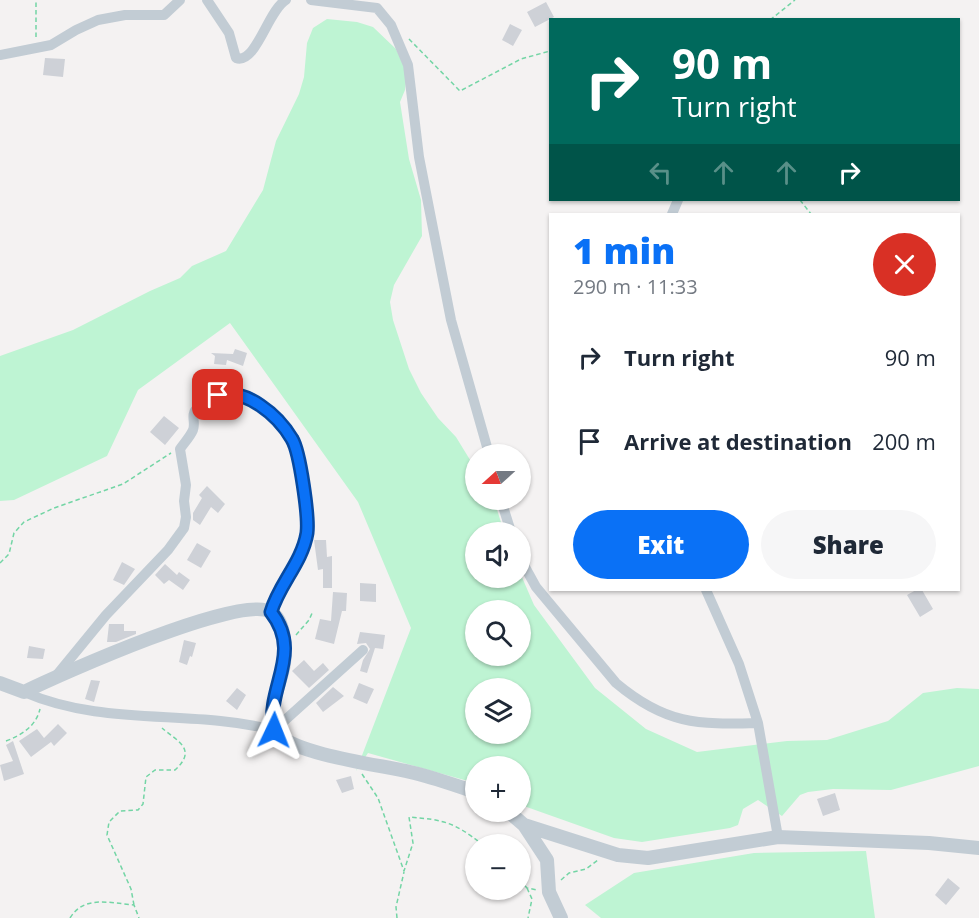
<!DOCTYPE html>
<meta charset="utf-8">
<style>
body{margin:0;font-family:"Open Sans",sans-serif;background:#f6f6f7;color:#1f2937;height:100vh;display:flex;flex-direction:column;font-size:22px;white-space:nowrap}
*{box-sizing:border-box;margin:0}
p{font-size:20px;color:#747a83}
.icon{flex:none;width:33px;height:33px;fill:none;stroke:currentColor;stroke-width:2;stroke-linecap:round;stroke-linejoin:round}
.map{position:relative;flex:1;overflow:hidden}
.panel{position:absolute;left:549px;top:213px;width:411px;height:378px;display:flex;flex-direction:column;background:#fff;border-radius:0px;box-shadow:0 2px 4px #0004}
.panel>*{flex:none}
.top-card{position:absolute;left:549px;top:18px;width:411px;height:183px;border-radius:0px;box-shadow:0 2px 4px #0004;background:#00695c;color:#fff;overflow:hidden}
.needle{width:39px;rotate:249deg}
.controls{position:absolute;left:465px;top:444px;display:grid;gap:12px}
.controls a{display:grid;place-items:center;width:66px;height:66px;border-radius:50%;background:#fff;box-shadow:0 2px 4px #0004;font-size:30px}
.pin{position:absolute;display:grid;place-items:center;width:51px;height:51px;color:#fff;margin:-26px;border-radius:12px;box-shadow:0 3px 9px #0006}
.me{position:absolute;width:66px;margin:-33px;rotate:2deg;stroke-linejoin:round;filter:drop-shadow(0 0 4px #0008)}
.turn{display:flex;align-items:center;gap:21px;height:126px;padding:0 24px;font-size:27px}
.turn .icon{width:78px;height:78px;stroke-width:2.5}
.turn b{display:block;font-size:42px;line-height:51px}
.lanes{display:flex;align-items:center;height:57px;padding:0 24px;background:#0003;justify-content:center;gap:30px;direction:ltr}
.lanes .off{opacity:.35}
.round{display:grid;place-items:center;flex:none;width:63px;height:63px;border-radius:32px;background:#f6f6f7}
.overview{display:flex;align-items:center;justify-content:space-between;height:102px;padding:0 24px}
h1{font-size:36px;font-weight:800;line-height:45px;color:#0a71f6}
.cta{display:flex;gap:12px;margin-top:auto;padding:12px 24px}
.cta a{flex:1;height:69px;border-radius:36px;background:#0a71f6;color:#fff;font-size:24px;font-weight:800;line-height:69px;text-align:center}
.cta a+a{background:#f6f6f7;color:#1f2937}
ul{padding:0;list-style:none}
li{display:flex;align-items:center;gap:18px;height:84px;padding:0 24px}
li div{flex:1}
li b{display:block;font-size:22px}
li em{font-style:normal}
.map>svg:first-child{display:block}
.green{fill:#bef4d3;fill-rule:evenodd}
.building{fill:#ced1d7}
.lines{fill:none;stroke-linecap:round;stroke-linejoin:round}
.path{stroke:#73d5a5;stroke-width:1.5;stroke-dasharray:4.5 3;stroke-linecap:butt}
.minor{stroke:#c2ccd4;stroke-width:10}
.tertiary{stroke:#c2ccd4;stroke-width:14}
.route-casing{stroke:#0649a0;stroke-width:15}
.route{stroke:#0a71f6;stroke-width:10}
</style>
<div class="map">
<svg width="979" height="918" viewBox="0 0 979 918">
<rect width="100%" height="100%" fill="#f4f2f2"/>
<!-- green -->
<path class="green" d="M327 19 357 22 373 27 396 49 407 73 405 90 400 102 409 159 421 200 422 236 394 285 390 302 393 320 409 369 421 393 438 418 456 437 475 468 476 500H494L504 532H476V578H520L521 575 534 605 595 688 646 729 697 752 787 741 827 740 888 721 923 693 957 688 979 689V766L891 790 833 789 808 792 800 795 782 816 758 800 743 809 738 825 730 828 642 842 614 838 521 805 520 766H476L475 783 368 753 356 771 411 628 358 502 230 323 138 390 107 456 14 500 0 501V356L73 330 150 291 180 278 192 266 226 251 263 190 276 141 299 94 304 77 307 43 313 28ZM476 610H520V656H476ZM476 688H520V734H476Z
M866 851 875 918H601L585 905 634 873 754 853Z"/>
<!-- building -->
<path class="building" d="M546 2 554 17 535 27 527 12Z
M510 24 522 30 513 46 502 40Z
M45 58 65 59 63 77 43 75Z
M235 349 247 353 243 366 227 360 226 365 214 364 215 356 211 353 233 354Z
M164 416 179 428 165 445 150 432Z
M207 486 225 504 218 513 211 507 200 525 193 520V513L202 498 199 495Z
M314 540H326L327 557 332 556V588H323V569L318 570Z
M197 543 211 551 201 568 187 560Z
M122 562 135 569 124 585 113 580Z
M165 564 177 575 179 572 190 580 183 590 169 580 164 584 155 575Z
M360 583 376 584V602L360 601Z
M916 590H922L933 609 920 617 907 595Z
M333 592 347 593 346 611H342L334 644 315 639 320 619 331 621Z
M109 624H124V631H136V634L116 642H107Z
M360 632 385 635 383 649 375 648 367 673 360 671 363 660 370 649 366 643 357 644Z
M184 640 196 643 192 657 190 656 187 665 179 662Z
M29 646 45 649 43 659 27 658Z
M304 660 314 671 323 663 329 670 309 688 292 671Z
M91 680 100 681 94 702 85 699Z
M359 683 374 689 367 704 353 698Z
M333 687 344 696 323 712 316 703Z
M237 688 246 695 237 710 226 701Z
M58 724 67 733 54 746 51 742 31 757 19 741 37 729 44 738Z
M13 741 24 774 4 781 0 765 13 761 6 745Z
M351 776 354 789 342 793 336 780Z
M835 793 840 810 823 816 817 799Z
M948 878 960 888 946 905 935 895Z"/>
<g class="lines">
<!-- path -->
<path class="path" d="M770 20 795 0
M36 37V0
M409 39 460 91 521 59 550 51
M800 200 811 214
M0 563 9 554 14 533 24 522 54 508 123 484 171 453
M296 635 309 620 313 611
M6 741C22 735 36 726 40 709
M362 774 378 798 404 871 413 843 409 817C445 820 453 822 482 844
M520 880 527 888 537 890
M561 880 569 873 586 869 598 860
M527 888 532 899 528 918
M134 905 131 889 107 835 109 822 120 811 138 810 143 804 146 777 155 770H175C198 749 177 741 162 728
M70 918C84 895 110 903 134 905L139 918
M397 918 396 907 404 872"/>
<!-- minor -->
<path class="minor" d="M207 0 229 33 236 58C256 65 268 10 286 0
M311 0 377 8 391 25 408 65 419 157 451 320 489 454
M0 55 51 45 76 30 98 20 125 15H164L180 0
M672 214 678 200
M501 500 511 532
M520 558 536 587 616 683C665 724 697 725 758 723
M706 590 739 664 758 723 778 837
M56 676 106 615 168 550 184 528 186 517 184 501 186 485 180 449C184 443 190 437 193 430 196 422 190 415 197 408 230 376 271 407 291 438 300 450 309 517 307 533 302 562 279 583 271 612
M24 692C104 727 190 709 274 730L363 650"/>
<!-- tertiary -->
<path class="tertiary" d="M0 683 24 692C59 675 241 593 271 612 285 621 286 648 284 663 282 683 261 719 280 736 301 755 380 765 410 772 432 777 454 785 476 792
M509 812 524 825 547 860 549 892 561 918
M524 825 618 855 648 858 778 837 929 843 979 848"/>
</g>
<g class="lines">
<!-- route casing -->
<g class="route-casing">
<path id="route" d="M218 395C246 388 278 415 292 439 300 452 309 517 307 533 302 563 279 584 271 612 304 654 265 688 274 730"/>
</g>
<!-- route -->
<use href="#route" class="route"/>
</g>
</svg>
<div class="controls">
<a><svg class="needle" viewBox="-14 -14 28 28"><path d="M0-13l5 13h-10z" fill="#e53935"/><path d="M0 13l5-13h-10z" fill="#747a83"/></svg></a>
<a><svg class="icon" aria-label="sound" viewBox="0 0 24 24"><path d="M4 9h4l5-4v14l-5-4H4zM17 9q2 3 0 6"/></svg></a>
<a><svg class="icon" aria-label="search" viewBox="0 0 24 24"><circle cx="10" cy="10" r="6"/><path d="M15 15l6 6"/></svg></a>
<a><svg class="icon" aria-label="layers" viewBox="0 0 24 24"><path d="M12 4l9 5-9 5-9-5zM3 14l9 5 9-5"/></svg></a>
<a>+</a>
<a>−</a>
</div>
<div class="pin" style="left:218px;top:395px;background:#d93025"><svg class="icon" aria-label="arrive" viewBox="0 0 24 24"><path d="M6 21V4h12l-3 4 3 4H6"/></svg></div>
<svg class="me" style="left:274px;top:730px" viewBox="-20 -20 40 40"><path d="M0-17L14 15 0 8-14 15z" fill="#0a71f6" stroke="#fff" stroke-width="4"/></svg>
<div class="top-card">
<div class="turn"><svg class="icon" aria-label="right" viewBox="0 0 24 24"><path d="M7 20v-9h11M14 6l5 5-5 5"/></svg><div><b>90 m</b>Turn right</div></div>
<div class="lanes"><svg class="icon off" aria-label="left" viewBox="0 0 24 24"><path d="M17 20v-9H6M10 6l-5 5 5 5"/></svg><svg class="icon off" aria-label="ahead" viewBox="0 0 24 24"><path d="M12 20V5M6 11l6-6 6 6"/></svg><svg class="icon off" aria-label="ahead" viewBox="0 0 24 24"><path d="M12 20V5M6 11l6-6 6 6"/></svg><svg class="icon" aria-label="right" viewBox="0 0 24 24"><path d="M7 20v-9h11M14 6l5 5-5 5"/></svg></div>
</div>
<section class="panel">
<div class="overview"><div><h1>1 min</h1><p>290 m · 11:33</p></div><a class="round" style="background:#d93025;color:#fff"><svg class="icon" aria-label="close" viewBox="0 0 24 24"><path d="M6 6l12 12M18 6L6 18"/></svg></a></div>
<ul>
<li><svg class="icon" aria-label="right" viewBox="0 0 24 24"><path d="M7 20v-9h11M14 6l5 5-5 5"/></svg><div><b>Turn right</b></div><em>90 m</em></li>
<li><svg class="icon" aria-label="arrive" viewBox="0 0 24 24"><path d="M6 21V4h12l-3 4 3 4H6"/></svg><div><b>Arrive at destination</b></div><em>200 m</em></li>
</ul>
<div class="cta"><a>Exit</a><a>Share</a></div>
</section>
</div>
